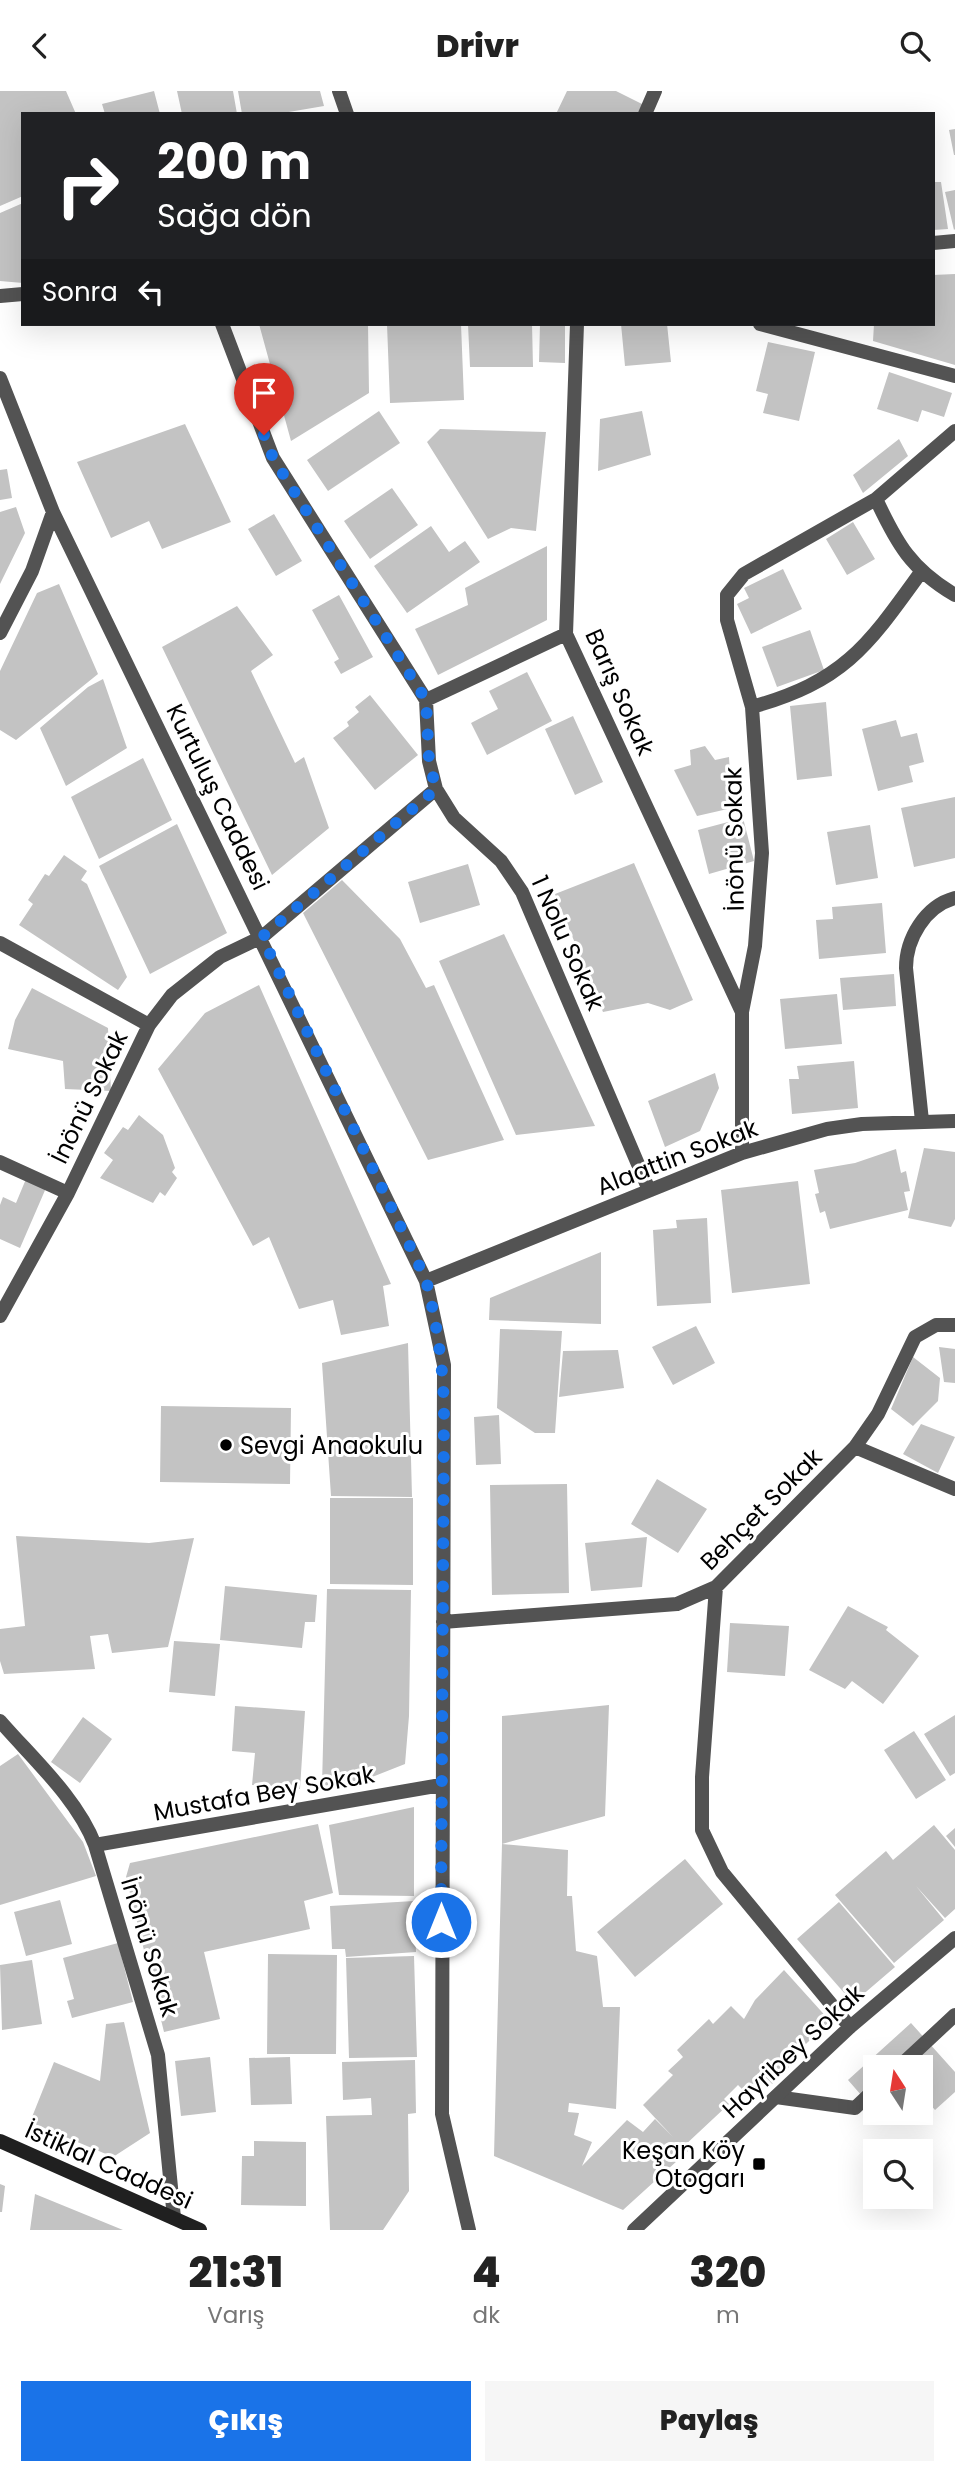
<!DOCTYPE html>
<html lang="tr">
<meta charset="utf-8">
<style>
body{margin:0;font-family:Poppins,sans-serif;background:#f6f6f6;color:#222;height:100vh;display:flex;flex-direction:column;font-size:26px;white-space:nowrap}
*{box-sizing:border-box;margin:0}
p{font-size:23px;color:#767676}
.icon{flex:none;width:38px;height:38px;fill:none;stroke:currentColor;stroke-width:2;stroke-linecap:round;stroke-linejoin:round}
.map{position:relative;height:2139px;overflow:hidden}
.drawer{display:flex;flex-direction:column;background:#fff;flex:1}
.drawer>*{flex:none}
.top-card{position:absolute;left:21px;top:21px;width:914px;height:214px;border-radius:0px;box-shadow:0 7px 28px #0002;background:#202124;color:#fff;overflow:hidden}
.needle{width:46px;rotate:348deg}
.buttons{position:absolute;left:863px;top:1964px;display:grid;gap:14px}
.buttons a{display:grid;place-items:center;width:70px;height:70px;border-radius:0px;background:#fff;box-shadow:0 7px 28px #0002;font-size:35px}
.pin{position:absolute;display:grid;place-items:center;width:60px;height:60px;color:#fff;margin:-72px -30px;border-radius:50% 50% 50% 0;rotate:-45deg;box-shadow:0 0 7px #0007}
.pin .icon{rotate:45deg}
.me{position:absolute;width:77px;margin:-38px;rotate:0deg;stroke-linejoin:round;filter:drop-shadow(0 0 5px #0008)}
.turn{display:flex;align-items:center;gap:24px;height:147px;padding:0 21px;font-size:32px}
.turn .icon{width:91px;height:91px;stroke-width:2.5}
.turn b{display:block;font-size:49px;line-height:60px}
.then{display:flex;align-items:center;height:66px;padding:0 21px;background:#0003;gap:14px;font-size:26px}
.eta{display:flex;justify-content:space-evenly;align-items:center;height:119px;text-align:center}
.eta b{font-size:42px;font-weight:800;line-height:49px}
.button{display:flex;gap:14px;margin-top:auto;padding:14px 21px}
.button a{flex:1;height:80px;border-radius:0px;background:#1a73e8;color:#fff;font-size:28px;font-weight:800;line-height:80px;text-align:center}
.button a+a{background:#f6f6f6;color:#222}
header{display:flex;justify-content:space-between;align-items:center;height:91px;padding:0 21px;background:#fff;font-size:32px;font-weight:800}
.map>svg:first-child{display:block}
.building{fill:#c3c3c3}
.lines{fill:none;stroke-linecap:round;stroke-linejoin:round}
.service{stroke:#535353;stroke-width:14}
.minor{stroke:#535353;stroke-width:14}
.secondary{stroke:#202020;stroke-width:14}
.route{stroke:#1a73e8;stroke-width:12;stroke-dasharray:0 21.6}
.poi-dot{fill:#000;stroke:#fff;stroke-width:2.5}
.labels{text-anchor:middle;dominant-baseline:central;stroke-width:6;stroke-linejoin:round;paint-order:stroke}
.street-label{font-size:24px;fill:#000;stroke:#fff}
.poi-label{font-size:24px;fill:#000;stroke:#fff;text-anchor:start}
</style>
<header><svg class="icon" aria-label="back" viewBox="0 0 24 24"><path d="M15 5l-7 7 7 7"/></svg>Drivr<svg class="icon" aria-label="search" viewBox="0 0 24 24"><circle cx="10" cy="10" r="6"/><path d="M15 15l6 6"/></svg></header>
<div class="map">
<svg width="955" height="2139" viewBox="0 0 955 2139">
<rect width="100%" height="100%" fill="#fff"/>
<!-- building -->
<path class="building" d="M0 0H66L76 23H23V105L0 115Z
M154 0 160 23H105L102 13Z
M177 0H233L237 23H182Z
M238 0H320L324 15 277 23H242Z
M567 0H616L644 14 640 23H556Z
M955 38V64H954L949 39Z
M933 91H941L948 138 933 139Z
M955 99V138L954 139 945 101Z
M23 112V192L0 190V122Z
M955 183V274L873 250 874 233H933V184Z
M259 233H368L369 302 291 350Z
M387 233H461L464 309 390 312Z
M468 233H532L533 276H470Z
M540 233H565V272L539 271Z
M621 233H667L671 271 625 275Z
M768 251 815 261 799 330 763 322 768 303 756 300Z
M889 281 952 302 944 326 922 319 918 331 877 318Z
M379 320 400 352 328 400 307 369Z
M642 320 651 364 598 380 600 328Z
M185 333 231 431 162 458 149 430 111 447 77 371Z
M440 338 546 341 536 440 511 437 488 448 427 351Z
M899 348 908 365 863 402 853 384Z
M7 378 12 407 0 409V379Z
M392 397 418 434 370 468 344 430Z
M16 416 25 442 0 493V421Z
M274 423 302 470 276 485 248 438Z
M853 431 875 468 847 484 826 448Z
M431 435 449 461 465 450 480 471 407 522 374 475Z
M547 455V529L438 584 415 538 468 514 465 497Z
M783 478 802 518 751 543 737 513 749 507 744 497Z
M59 493 98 583 16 649 0 639V580L37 502Z
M339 504 373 566 341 583 334 571 339 568 312 519Z
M237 515 273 564 251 580 295 672 304 666 329 737 272 784 162 556Z
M810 539 824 579 777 596 762 556Z
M527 581 552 630 487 664 471 632 498 618 489 600Z
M103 588 127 657 66 695 40 637 88 596Z
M370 604 418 664 375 699 333 647 349 635 347 631 359 621 355 616Z
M826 611 832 685 797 689 790 615Z
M573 625 603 691 575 704 545 638Z
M896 629 901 646 917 642 924 671 909 675 913 691 878 700 862 638Z
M705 655 715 669 729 666 732 717 697 725 674 679 691 674 690 659Z
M143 667 172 729 99 768 71 706Z
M955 706V767L914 776 901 717Z
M743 727 754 770 709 783 698 739Z
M177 733 227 842 150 883 99 775Z
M870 734 878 787 836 794 827 741Z
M64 764 87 780 81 789 87 793 127 886 118 899 19 834 33 813 28 809 45 783 49 785Z
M634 772 693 909 670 919 648 912 603 921 555 803Z
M468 773 480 814 420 832 408 791Z
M342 789 400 848 426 897 434 894 504 1049 428 1069 303 822Z
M882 812 886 862 819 868 816 829 833 828 832 816Z
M504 843 554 948 595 1035 516 1044 439 870Z
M894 883 896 915 843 919 840 887Z
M259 894 391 1193 383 1195 389 1235 341 1244 333 1209 299 1218 269 1146 253 1155 158 978 205 922Z
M32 897 108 937 111 1000 65 998 63 970 8 958 15 929Z
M837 903 842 953 785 958 780 908Z
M854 970 858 1017 792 1023 789 988H799L797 975Z
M715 982 719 997 700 1040 665 1056 648 1010Z
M139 1024 163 1044 175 1077 172 1081 177 1087 165 1105 160 1101 153 1112 100 1087 113 1069 104 1062 123 1036 128 1039Z
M924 1057 955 1061V1128L951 1136 908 1127Z
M896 1058 901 1082 906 1080 910 1100 904 1101 908 1119 830 1138 825 1120 820 1122 815 1103 819 1102 814 1079 855 1072Z
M26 1088 46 1097 20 1157 0 1148V1114L3 1106 16 1112Z
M798 1090 810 1193 732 1202 721 1099Z
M707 1127 711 1212 657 1215 653 1139 677 1137 676 1129Z
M601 1161V1233L489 1229 490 1207Z
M696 1235 715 1272 673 1294 652 1256Z
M500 1238 562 1240 555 1342H535L497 1317Z
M408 1252 412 1406 331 1405 322 1272Z
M939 1256 955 1258V1292L944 1291Z
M618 1259 624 1297 559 1306 563 1260Z
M913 1266 940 1287 938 1310 913 1335 891 1318Z
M161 1315 291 1317 290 1393 160 1391Z
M499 1324 501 1373 476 1374 474 1326Z
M921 1333 955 1346 938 1382 903 1363Z
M657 1388 707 1418 678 1462 631 1433Z
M567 1393 569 1502 492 1504 490 1394Z
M330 1407H413V1494L330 1493Z
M16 1445 149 1452 194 1447 168 1556 112 1562 108 1543 90 1545 95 1578 4 1583 0 1570V1538L25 1535Z
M647 1446 642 1496 591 1500 585 1452Z
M225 1495 317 1504 315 1531H305L302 1557 220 1549Z
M327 1498 411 1499 409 1625 405 1673 362 1690 322 1695Z
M848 1515 888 1536 886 1539 919 1565 883 1613 852 1590 845 1598 809 1579Z
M730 1532 789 1535 785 1585 727 1581Z
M174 1550 220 1553 215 1605 169 1601Z
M609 1614 605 1725 502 1753V1625Z
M235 1615 305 1620 300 1698 252 1694 255 1662 232 1660Z
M955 1624V1682L950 1685 924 1643Z
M83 1626 112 1648 80 1692 51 1671Z
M914 1640 946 1689 916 1708 884 1659Z
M18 1663 83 1751 96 1785 0 1814V1675Z
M414 1716V1805L339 1804 329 1734Z
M318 1733 333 1802 304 1810 310 1838 204 1861 220 1928 164 1941 126 1786 130 1772Z
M934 1734 955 1759V1818L945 1827 916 1795 944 1829 894 1872 835 1804 886 1760 893 1769Z
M955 1737V1756L946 1745Z
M502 1753 568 1759 567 1805H572L576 1860 597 1865 603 1916H620L616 2018 569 2012 568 2021 579 2022 574 2044 592 2051 582 2075 627 2029 643 2041 655 2028 673 2046 643 2014 673 1984 668 1980 683 1966 677 1959 709 1928 713 1933 731 1915 744 1928 755 1909 784 1879 830 1930 786 1972 789 1976 772 1993 767 1988 749 2005 738 1994 724 2008 729 2013 683 2056 688 2060 623 2119 494 2065Z
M685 1768 723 1813 635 1886 597 1841Z
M60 1809 72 1853 26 1865 14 1821Z
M414 1810 416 1861 346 1866 345 1858H332L330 1815Z
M839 1811 895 1876 853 1912 797 1848Z
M118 1852 133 1911 72 1927 67 1910 74 1908 63 1867Z
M268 1863 337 1864 336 1963H267Z
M414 1865 417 1966 349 1967 346 1867Z
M32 1869 42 1933 2 1939 0 1874Z
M124 1931 150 2042 113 2066 30 2031 54 1971 100 1990 106 1933Z
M911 1932 955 1981V2001L935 2019 920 2002V1976H875V2020L848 1989Z
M210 1966 216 2021 181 2025 175 1970Z
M290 1966 292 2013 251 2014 249 1967Z
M415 1969 416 2022 408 2023 409 2100 383 2139H330L326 2025 372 2024 371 2007 343 2009 342 1971Z
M254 2050 306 2051V2115L241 2114 242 2065H254Z
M0 2093 5 2095 2 2121H0Z
M35 2103 123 2139H30Z"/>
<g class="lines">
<!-- service -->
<path class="service" d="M899 1976 955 1924
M776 2006 855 2017 875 1998"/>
<!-- minor -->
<path class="minor" d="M339 0 347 23
M645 23 655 0
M933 152 955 150
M0 205 23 203
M222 233 273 367 426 609 429 670 436 698 454 727 501 770 522 801 649 1099
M577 233 566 543 742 921
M760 233 955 285
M0 287 53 421 426 1190 444 1274 442 2023 469 2139
M876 408C897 453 911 478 955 504
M0 542 32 480 53 421
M426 609 566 543
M752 616C844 590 867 556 921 481
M0 852 149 934
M922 1030 906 877C906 848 925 815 955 807
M742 1062V921L755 855 762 762 752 616 727 529V504L744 483 876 408 955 340
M0 1071 68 1102
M426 1190 742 1062 827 1038 862 1033 955 1030
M0 1225 68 1102 149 934 172 904 220 866 262 846 436 698
M855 1356 955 1398
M716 1496 702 1686V1739L722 1781 850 1936
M443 1531 677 1513 716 1496 855 1356 878 1323 915 1246 936 1234H955
M0 1630C33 1668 77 1707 95 1754L158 1964 174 2127
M95 1754 441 1694
M634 2139 850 1936 955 1847"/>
<!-- secondary -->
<path class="secondary" d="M0 2050 200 2139"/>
</g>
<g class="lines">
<!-- route -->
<path class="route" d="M264 344 273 367 426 609 429 670 436 698 262 846 426 1189C437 1233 443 1273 444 1318L441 1831"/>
</g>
<!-- markers -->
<g class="poi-dot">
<circle cx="226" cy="1354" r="7"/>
<rect x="752" y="2066" width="14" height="14" rx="3.5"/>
</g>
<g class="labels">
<!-- street labels -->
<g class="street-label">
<text transform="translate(620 601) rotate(66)">Barış Sokak</text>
<text transform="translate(218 706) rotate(64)">Kurtuluş Caddesi</text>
<text transform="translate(734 748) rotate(-91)">İnönü Sokak</text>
<text transform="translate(568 852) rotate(66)">1 Nolu Sokak</text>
<text transform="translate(89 1006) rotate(-64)">İnönü Sokak</text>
<text transform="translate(677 1066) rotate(-21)">Alaattin Sokak</text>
<text transform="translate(761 1418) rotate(-45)">Behçet Sokak</text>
<text transform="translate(264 1702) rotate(-10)">Mustafa Bey Sokak</text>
<text transform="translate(150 1856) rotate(73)">İnönü Sokak</text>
<text transform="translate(793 1960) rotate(-43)">Hayribey Sokak</text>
<text transform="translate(109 2074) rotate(24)">İstiklal Caddesi</text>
</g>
<!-- poi labels -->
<g class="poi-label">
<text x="240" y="1354">Sevgi Anaokulu</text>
<text x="745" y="2059" text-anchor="end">Keşan Köy<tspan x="745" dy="28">Otogarı</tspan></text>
</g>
</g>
</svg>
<div class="buttons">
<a><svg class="needle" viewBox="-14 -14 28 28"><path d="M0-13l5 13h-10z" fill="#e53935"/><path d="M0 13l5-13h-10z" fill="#767676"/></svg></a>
<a><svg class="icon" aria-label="search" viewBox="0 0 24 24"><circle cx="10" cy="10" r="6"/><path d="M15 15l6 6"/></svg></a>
</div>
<div class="pin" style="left:264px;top:344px;background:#d93025"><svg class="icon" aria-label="arrive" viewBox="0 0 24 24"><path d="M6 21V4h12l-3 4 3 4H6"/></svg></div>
<svg class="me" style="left:441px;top:1831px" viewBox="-20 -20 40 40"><circle r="17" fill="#1a73e8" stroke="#fff" stroke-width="3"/><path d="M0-11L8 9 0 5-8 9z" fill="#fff"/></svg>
<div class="top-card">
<div class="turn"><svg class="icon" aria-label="right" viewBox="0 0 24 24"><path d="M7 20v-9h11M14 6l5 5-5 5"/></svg><div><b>200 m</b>Sağa dön</div></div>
<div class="then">Sonra<svg class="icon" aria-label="left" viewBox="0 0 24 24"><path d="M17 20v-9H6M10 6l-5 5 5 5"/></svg></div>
</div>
</div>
<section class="drawer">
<div class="eta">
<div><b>21:31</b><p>Varış</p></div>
<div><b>4</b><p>dk</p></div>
<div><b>320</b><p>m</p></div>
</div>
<div class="button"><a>Çıkış</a><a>Paylaş</a></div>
</section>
